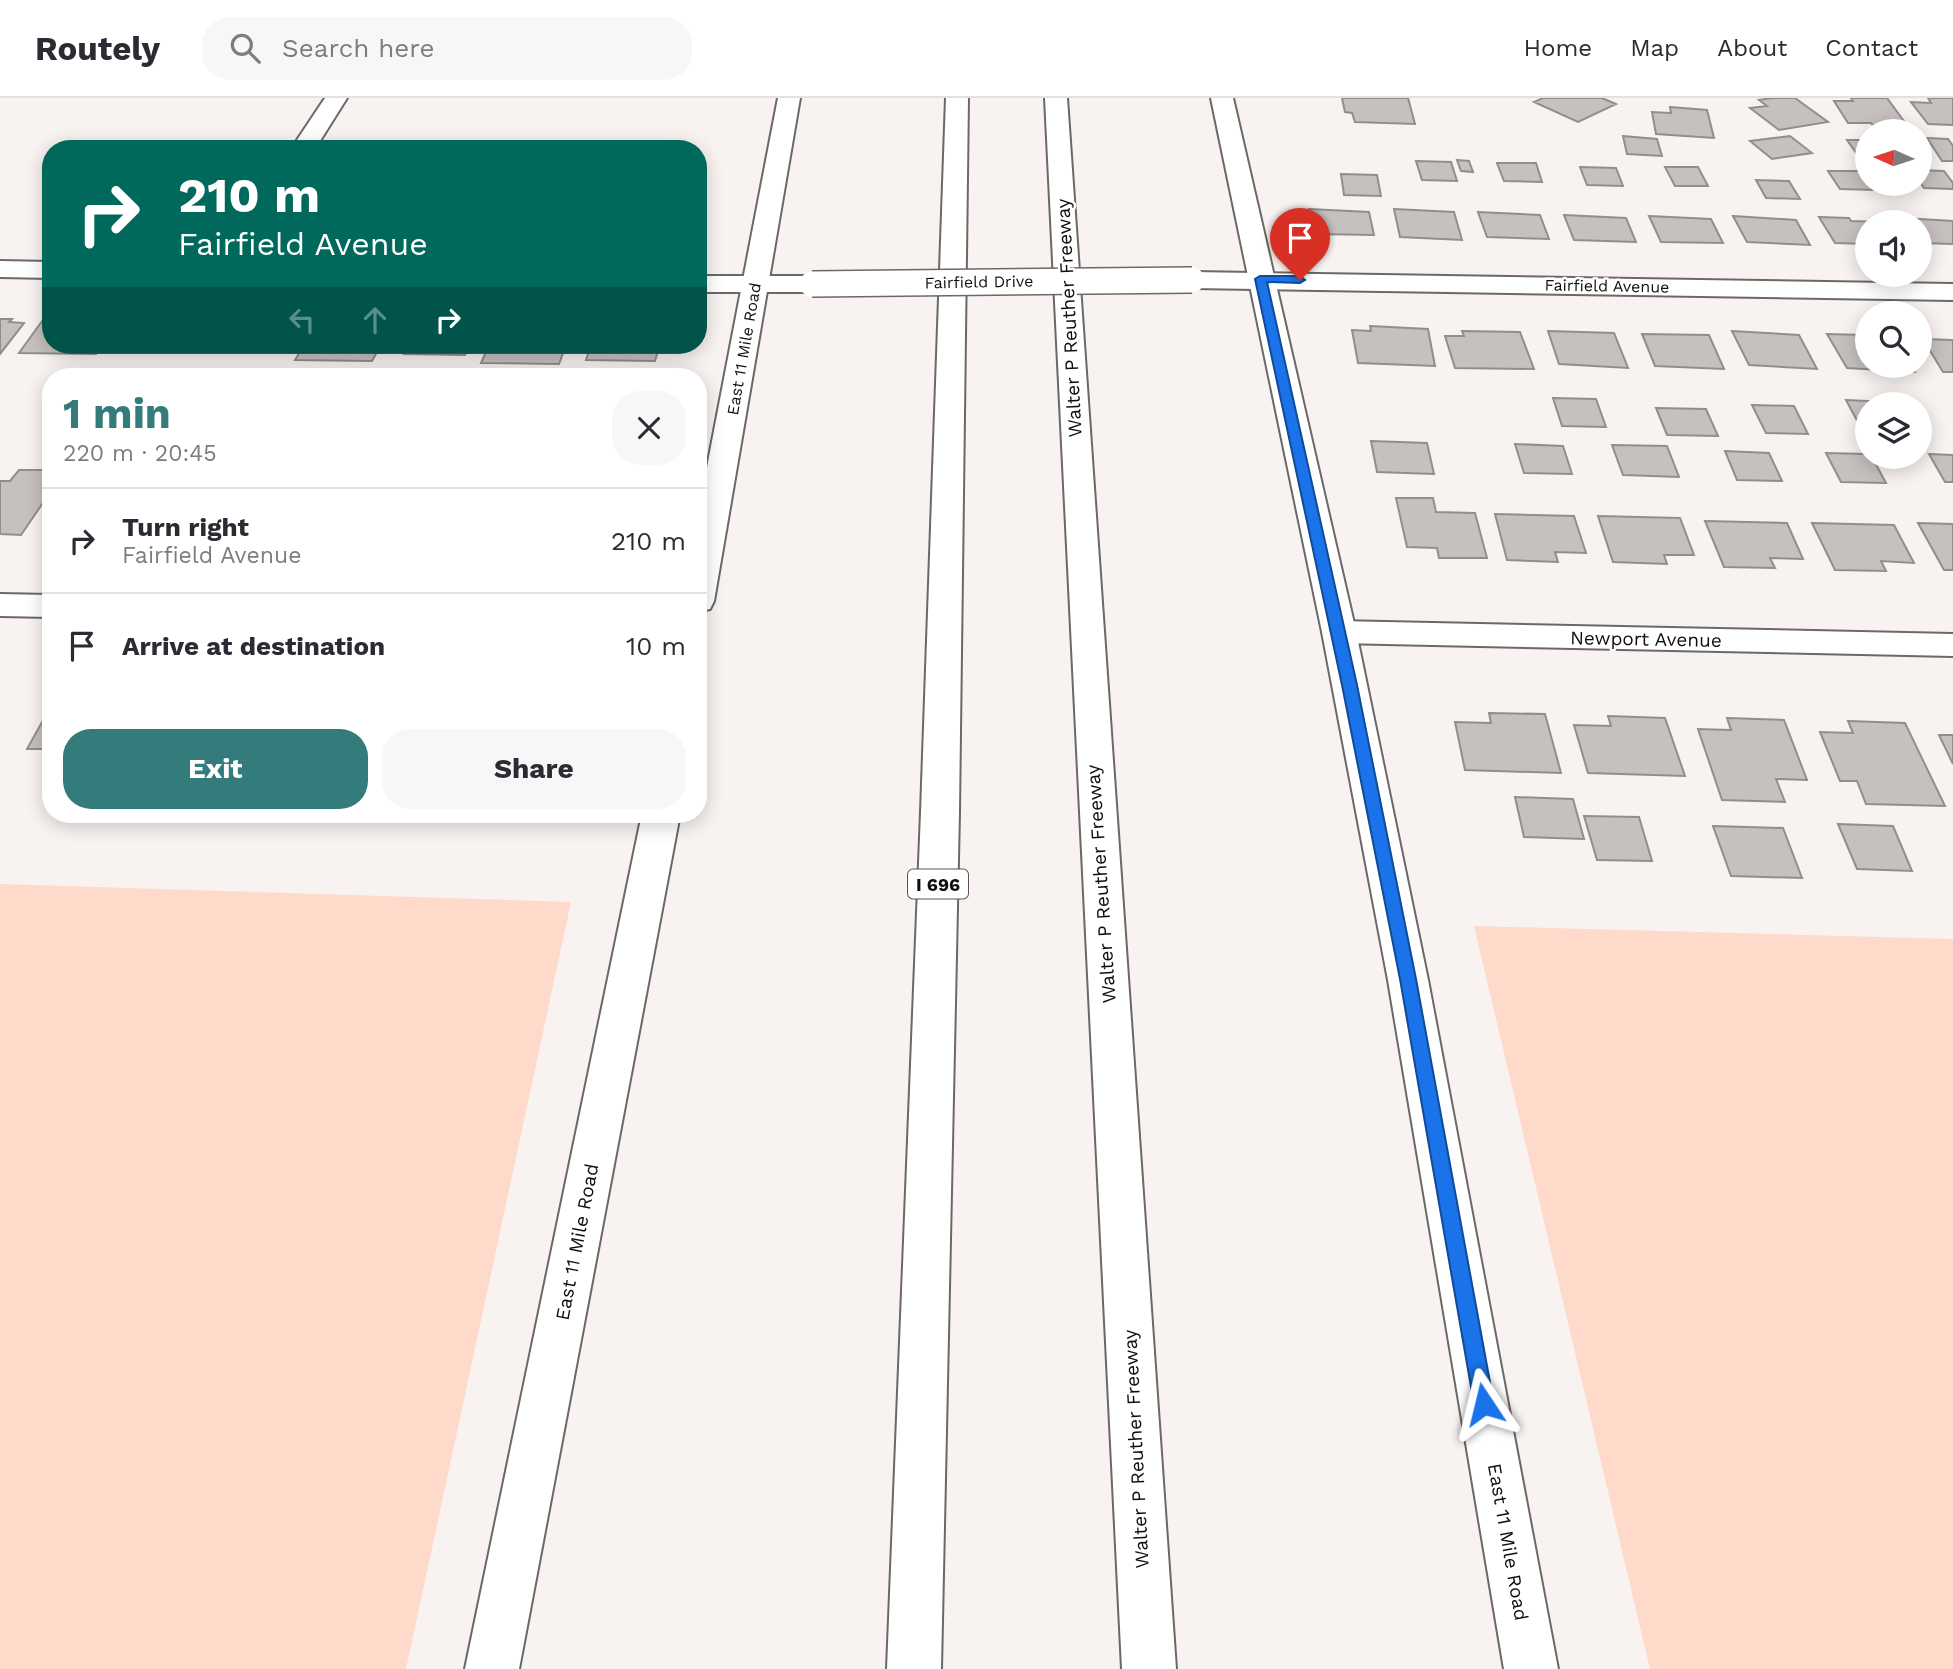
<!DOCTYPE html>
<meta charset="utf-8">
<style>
body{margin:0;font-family:"Work Sans",sans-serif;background:#f7f7f7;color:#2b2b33;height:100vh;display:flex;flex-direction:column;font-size:26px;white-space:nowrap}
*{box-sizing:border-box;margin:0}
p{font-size:23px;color:#7c7c81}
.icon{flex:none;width:38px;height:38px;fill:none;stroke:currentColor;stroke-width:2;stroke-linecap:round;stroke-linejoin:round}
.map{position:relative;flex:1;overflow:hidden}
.panel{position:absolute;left:42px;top:270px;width:665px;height:455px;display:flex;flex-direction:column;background:#fff;border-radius:28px;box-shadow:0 4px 18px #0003}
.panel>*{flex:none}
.top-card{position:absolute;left:42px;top:42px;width:665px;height:214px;border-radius:28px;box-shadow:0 4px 18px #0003;background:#00695c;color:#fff;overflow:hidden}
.needle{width:46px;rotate:273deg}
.controls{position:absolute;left:1855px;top:21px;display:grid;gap:14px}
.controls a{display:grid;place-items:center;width:77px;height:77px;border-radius:50%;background:#fff;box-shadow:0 4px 18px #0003;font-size:35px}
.pin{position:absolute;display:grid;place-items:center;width:60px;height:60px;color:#fff;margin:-72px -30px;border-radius:50% 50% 50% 0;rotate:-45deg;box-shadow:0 0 7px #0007}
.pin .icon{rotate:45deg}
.me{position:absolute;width:77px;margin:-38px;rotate:350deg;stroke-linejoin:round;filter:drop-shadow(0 0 5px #0008)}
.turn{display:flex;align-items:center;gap:24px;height:147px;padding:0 21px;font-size:32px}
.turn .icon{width:91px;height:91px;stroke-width:2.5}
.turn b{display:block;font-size:49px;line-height:60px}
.lanes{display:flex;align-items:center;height:66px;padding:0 21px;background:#0003;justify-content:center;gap:35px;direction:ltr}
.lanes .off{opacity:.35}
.round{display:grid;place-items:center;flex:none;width:74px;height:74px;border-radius:28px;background:#f7f7f7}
.overview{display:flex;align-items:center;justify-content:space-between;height:119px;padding:0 21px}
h1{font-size:42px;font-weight:700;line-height:52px;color:#337c7b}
.cta{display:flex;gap:14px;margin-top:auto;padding:14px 21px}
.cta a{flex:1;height:80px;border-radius:28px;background:#337c7b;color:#fff;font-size:28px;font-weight:700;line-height:80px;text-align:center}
.cta a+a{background:#f7f7f7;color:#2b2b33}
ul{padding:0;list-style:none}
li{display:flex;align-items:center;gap:21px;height:105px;padding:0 21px;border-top:2px solid #e1e1e2}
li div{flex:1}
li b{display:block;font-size:26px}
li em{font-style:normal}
header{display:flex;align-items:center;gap:42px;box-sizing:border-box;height:98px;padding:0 35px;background:#fff;border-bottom:2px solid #e1e1e2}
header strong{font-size:33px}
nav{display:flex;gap:38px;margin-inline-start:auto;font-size:24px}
.search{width:490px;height:63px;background:#f7f7f7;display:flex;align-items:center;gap:18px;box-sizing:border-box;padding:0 24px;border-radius:28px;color:#7c7c81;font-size:26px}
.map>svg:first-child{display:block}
.green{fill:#ffd9c9}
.building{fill:#c6c1bf;stroke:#928e8c;stroke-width:2}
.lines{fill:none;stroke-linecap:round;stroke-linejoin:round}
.minor-casing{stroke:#6c6867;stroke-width:4}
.secondary-casing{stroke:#6c6867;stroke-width:4}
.motorway-casing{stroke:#6c6867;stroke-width:4}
.minor{fill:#fff;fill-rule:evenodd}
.secondary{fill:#fff;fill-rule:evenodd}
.motorway{fill:#fff;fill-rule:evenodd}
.minor-bridge-casing{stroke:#6c6867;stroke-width:28;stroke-linecap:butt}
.minor-bridge{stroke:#fff;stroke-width:25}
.route{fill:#1a73e8;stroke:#114b97;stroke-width:2}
.labels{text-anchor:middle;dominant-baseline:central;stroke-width:5;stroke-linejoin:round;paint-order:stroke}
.far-street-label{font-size:16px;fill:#0f0e0d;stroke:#fff}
.shield{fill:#fff;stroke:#575656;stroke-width:2}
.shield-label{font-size:18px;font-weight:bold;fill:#0f0e0d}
.street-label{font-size:19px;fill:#0f0e0d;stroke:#fff}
</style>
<header>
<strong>Routely</strong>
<div class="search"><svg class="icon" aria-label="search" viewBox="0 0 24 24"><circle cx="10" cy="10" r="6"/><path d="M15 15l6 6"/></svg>Search here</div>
<nav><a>Home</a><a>Map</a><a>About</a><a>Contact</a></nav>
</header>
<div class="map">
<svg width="1953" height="1571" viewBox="0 0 1953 1571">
<rect width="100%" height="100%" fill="#f8f3f1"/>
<!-- green -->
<path class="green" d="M0 786 571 804 406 1571H0Z
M1474 828 1953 841V1571H1650Z"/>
<!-- building -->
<path class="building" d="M1342 0H1408L1415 26 1355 24 1352 15 1345 14Z
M1543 0H1602L1616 6 1578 24 1534 4Z
M1772 0H1795L1828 24 1779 32 1750 10 1767 8 1759 2Z
M1851 0H1887L1906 26H1895L1900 33H1878L1871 25H1848L1834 3H1853Z
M1928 0H1953V27L1928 26 1911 4 1931 5Z
M1670 9 1707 12 1714 40 1656 36 1652 14 1671 15Z
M1623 38 1657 41 1662 58 1627 56Z
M1790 38 1812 55 1772 61 1750 43Z
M1927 40 1948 41 1953 48V63H1942Z
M1847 42H1867V59H1859Z
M1457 62 1469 63 1473 74 1461 73Z
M1416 63 1451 64 1457 83 1422 82Z
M1497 65H1536L1542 84 1504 83Z
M1580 69 1616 70 1623 88 1587 87Z
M1665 69H1698L1708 88H1675Z
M1920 72 1944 73 1953 85V91L1924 90 1920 84Z
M1828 73H1863L1867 86H1871L1875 92 1840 91Z
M1341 76 1377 77 1381 98 1344 97Z
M1756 82 1789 83 1800 101 1766 100Z
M1309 111 1369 114 1374 137 1314 136Z
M1394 111 1454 114 1462 142 1400 139Z
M1478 114 1540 117 1549 141 1487 139Z
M1564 117 1626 120 1636 144 1574 142Z
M1649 118 1711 121 1723 145 1661 144Z
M1733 118 1796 122 1810 147 1747 144Z
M1819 119 1849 120 1851 123 1883 124H1867V146L1835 145Z
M1903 120 1953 123V146L1920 145V124H1906Z
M45 219 51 220V247H102L96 256 19 255Z
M0 221H12L9 224 24 225 0 256Z
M1370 228 1428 231 1435 268 1358 265 1352 232 1371 233Z
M1462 233 1520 234 1534 271 1455 270 1445 238H1464Z
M1548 233 1614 235 1628 270 1559 266Z
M1732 233 1799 237 1817 271 1749 267Z
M1642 236 1709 237 1724 271 1655 268Z
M1827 236 1864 237 1867 239V268H1912L1915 274 1847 270Z
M1923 241 1953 242V274H1943Z
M131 247H193L190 251 129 249Z
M224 247H286L284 251 222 250Z
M304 247H381L372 263 295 262Z
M408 247H470L465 257 404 256Z
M489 247H566L559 266 481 265Z
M591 247H660L655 263 586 262Z
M1553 300 1596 301 1606 329 1562 328Z
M1846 302 1888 304 1890 306H1867V329L1860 328Z
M1752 307 1794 308 1808 336 1766 335Z
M1656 310 1706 311 1718 338 1667 337Z
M1371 343 1427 345 1434 376 1377 374Z
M1515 346 1563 348 1572 376 1524 375Z
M1612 347 1667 348 1679 379 1623 377Z
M1725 353 1769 355 1782 383 1737 382Z
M1826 355 1867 356V359H1872L1886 385 1841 384Z
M1929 356 1953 357V384H1945Z
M19 372H51V393L21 437 0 436V383H10Z
M1396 400H1433L1436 414 1475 415 1487 460H1439L1437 450 1407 449Z
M1495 416 1574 418 1586 455 1555 454 1558 464 1507 462Z
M1598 418 1680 420 1694 457H1664L1667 466 1613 464Z
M1705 423 1787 425 1803 461 1770 460 1775 470 1724 469Z
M1812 425 1894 427 1914 465 1881 463 1886 473 1835 472Z
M1918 425 1953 426V472H1944Z
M51 608V651H27Z
M1489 615 1545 616 1561 675 1465 672 1455 624 1491 625Z
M1608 618 1665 620 1685 678 1588 675 1574 627 1611 628Z
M1727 620 1784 622 1807 682 1776 681 1785 704 1722 702 1698 631 1731 632Z
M1848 623 1905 625 1945 708 1866 706 1857 683H1840L1820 634 1853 635Z
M1939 637H1953V666Z
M1515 699 1573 701 1584 741 1524 739Z
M1584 718 1639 719 1652 763 1597 762Z
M1838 726 1893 728 1912 773 1857 771Z
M1713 728 1783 730 1802 780 1731 778Z"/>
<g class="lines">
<!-- minor casing -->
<g class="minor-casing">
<path id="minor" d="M325 0H347L315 51H291Z
M0 163 51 164V180L0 179Z
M1192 174 1953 186V202L1192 190 1183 188 1179 182 1183 176Z
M698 178H812L821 180 825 186 821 192 812 194H698Z
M0 496 51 497V519L0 518Z
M1339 523 1953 536V558L1339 545 1327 542 1322 534 1327 526Z"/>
</g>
<!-- secondary casing -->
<g class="secondary-casing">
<path id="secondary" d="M778 0H800L714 503 710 511 698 514V416Z
M1211 0H1233L1356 534 1428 882 1558 1571H1504L1388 882 1322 534Z
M642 716H680L519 1571H465Z"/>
</g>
<!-- motorway casing -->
<g class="motorway-casing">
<path id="motorway" d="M946 0H968L959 714 941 1571H887L921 714Z
M1045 0H1067L1176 1571H1122Z"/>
</g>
<!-- minor -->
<use href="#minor" class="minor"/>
<!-- secondary -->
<use href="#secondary" class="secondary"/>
<!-- motorway -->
<use href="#motorway" class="motorway"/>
<!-- minor-bridge casing -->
<g class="minor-bridge-casing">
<path id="minor-bridge" d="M812 186 1192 182"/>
</g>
<!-- minor-bridge -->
<use href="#minor-bridge" class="minor-bridge"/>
</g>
<!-- route -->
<path class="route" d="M1260 178H1300L1305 182 1300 185 1267 184 1357 587 1416 881 1494 1306 1491 1313 1484 1316 1476 1313 1474 1306 1400 881 1342 587 1255 181Z"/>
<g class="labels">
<!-- far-street labels -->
<g class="far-street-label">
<text transform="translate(979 184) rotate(-1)">Fairfield Drive</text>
<text transform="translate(1607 188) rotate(1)">Fairfield Avenue</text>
<text transform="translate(744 251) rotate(-80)">East 11 Mile Road</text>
</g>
<!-- shield labels -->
<rect class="shield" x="908" y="771.5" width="60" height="29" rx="5"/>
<g class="shield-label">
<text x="938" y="786">I 696</text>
</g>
<!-- street labels -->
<g class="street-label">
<text transform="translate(1069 220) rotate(-93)">Walter P Reuther Freeway</text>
<text transform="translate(1646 541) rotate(1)">Newport Avenue</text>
<text transform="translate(1101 786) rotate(-94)">Walter P Reuther Freeway</text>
<text transform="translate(577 1144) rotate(-79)">East 11 Mile Road</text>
<text transform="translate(1136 1351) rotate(-93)">Walter P Reuther Freeway</text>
<text transform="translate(1508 1444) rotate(80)">East 11 Mile Road</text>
</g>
</g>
</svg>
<div class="controls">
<a><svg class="needle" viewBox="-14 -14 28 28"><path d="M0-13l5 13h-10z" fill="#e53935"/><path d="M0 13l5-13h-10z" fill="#7c7c81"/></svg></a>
<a><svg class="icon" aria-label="sound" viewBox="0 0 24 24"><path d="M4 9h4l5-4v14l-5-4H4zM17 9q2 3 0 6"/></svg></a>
<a><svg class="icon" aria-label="search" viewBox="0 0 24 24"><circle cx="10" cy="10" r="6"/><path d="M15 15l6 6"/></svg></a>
<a><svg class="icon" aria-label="layers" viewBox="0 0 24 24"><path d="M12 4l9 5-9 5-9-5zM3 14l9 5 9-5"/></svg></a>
</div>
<div class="pin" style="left:1300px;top:182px;background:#d93025"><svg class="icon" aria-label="arrive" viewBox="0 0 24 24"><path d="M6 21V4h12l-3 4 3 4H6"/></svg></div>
<svg class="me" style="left:1484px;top:1306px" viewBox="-20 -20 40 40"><path d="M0-17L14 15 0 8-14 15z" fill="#1a73e8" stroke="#fff" stroke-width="4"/></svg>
<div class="top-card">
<div class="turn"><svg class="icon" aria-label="right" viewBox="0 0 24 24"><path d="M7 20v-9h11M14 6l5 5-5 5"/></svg><div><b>210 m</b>Fairfield Avenue</div></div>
<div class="lanes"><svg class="icon off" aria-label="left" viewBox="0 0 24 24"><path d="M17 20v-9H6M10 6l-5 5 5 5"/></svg><svg class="icon off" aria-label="ahead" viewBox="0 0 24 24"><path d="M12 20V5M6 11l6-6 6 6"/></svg><svg class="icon" aria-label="right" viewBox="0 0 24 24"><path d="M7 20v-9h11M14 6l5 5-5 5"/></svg></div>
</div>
<section class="panel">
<div class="overview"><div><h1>1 min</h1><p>220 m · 20:45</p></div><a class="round"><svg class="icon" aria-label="close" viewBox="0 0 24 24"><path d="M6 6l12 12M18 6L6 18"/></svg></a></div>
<ul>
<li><svg class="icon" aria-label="right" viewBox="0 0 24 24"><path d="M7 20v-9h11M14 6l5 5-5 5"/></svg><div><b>Turn right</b><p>Fairfield Avenue</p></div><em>210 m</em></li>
<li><svg class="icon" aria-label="arrive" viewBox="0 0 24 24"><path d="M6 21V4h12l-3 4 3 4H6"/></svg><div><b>Arrive at destination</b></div><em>10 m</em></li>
</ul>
<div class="cta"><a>Exit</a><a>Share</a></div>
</section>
</div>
